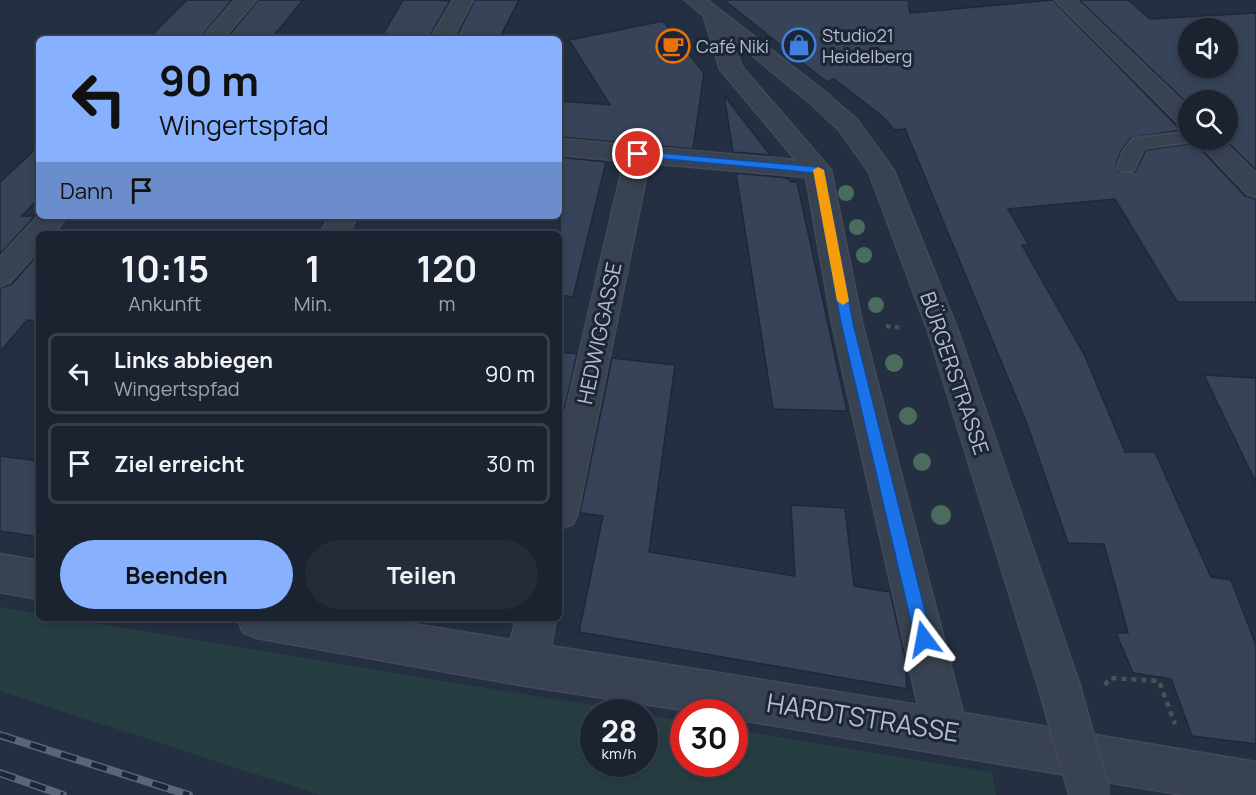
<!DOCTYPE html>
<html lang="de">
<meta charset="utf-8">
<style>
body{margin:0;font-family:Manrope,sans-serif;background:#242b39;color:#f1f3f6;height:100vh;display:flex;flex-direction:column;font-size:22px;white-space:nowrap}
*{box-sizing:border-box;margin:0}
p{font-size:20px;color:#a0a4ab}
.icon{flex:none;width:33px;height:33px;fill:none;stroke:currentColor;stroke-width:2;stroke-linecap:round;stroke-linejoin:round}
.map{position:relative;flex:1;overflow:hidden}
.side{position:absolute;left:36px;top:231px;width:526px;height:390px;display:flex;flex-direction:column;background:#1b2331;border-radius:9px;box-shadow:0 3px 9px #0003,0 0 0 2px #39404d}
.side>*{flex:none}
.hud{position:absolute;left:36px;top:36px;width:526px;height:183px;border-radius:9px;box-shadow:0 3px 9px #0003,0 0 0 2px #39404d;background:#87b1fe;color:#111;overflow:hidden}
.buttons{position:absolute;left:1178px;top:18px;display:grid;gap:12px}
.buttons a{display:grid;place-items:center;width:60px;height:60px;border-radius:50%;background:#1b2331;box-shadow:0 3px 9px #0003,0 0 0 2px #39404d;font-size:30px}
.speed{position:absolute;left:580px;top:699px;display:flex;gap:12px;font-size:30px;font-weight:700;text-align:center}
.speed>*{display:grid;place-content:center;width:78px;height:78px;border-radius:50%;background:#1b2331;box-shadow:0 3px 9px #0003,0 0 0 2px #39404d;line-height:1}
.speed small{font-size:15px;font-weight:400}
.speed .limit{border:9px solid #d22;background:#fff;color:#111}
.pin{position:absolute;display:grid;place-items:center;width:51px;height:51px;color:#fff;margin:-26px;border:3px solid #fff;border-radius:50%;box-shadow:0 2px 6px #0007}
.me{position:absolute;width:66px;margin:-33px;rotate:347deg;stroke-linejoin:round;filter:drop-shadow(0 0 4px #0008)}
.turn{display:flex;align-items:center;gap:21px;height:126px;padding:0 24px;font-size:27px}
.turn .icon{width:78px;height:78px;stroke-width:2.5}
.turn b{display:block;font-size:42px;line-height:51px}
.then{display:flex;align-items:center;height:57px;padding:0 24px;background:#0003;gap:12px;font-size:22px}
.eta{display:flex;justify-content:space-evenly;align-items:center;height:102px;text-align:center}
.eta b{font-size:36px;font-weight:700;line-height:42px}
.cta{display:flex;gap:12px;margin-top:auto;padding:12px 24px}
.cta a{flex:1;height:69px;border-radius:36px;background:#87b1fe;color:#111;font-size:24px;font-weight:700;line-height:69px;text-align:center}
.cta a+a{background:#242b39;color:#f1f3f6}
ul{padding:0;list-style:none}
li{display:flex;align-items:center;gap:18px;height:81px;margin:0 12px 9px;padding:0 12px;border:3px solid #39404d;border-radius:9px}
li div{flex:1}
li b{display:block;font-size:22px}
li em{font-style:normal}
.map>svg:first-child{display:block}
.green{fill:#263e42}
.building{fill:#364358;stroke:#1f2838;stroke-width:1.5;fill-rule:evenodd}
.lines{fill:none;stroke-linecap:round;stroke-linejoin:round}
.service-casing{stroke:#424a5a;stroke-width:4}
.minor-casing{stroke:#424a5a;stroke-width:3}
.tertiary-casing{stroke:#424a5a;stroke-width:3}
.path-far1{stroke:#3f575a;stroke-width:4;stroke-dasharray:4.5 4.5;stroke-linecap:butt}
.path{stroke:#3f575a;stroke-width:4.5;stroke-dasharray:5 5;stroke-linecap:butt}
.service{fill:#384251;fill-rule:evenodd}
.minor{fill:#384251;fill-rule:evenodd}
.tertiary{fill:#384251;fill-rule:evenodd}
.rail-casing{stroke:#5a6578;stroke-width:8}
.rail{stroke:#1d2636;stroke-width:5;stroke-dasharray:16;stroke-linecap:butt}
.tertiary-bridge-casing{stroke:#424a5a;stroke-width:43;stroke-linecap:butt}
.tertiary-bridge{stroke:#384251;stroke-width:40}
.tree{fill:#4a6c5f}
.route{fill:#1a73e8;stroke:#114b97;stroke-width:1.5}
.slow{fill:#f59e0b}
.labels{text-anchor:middle;dominant-baseline:central;stroke-width:6;stroke-linejoin:round;paint-order:stroke}
.far-poi-label{font-size:18px;fill:#b5bdcb;stroke:#1d2636;text-anchor:start}
.street-label{font-size:21px;fill:#b5bdcb;stroke:#1d2636}
.near-street-label{font-size:26px;fill:#b5bdcb;stroke:#1d2636}
</style>
<div class="map">
<svg width="1256" height="795" viewBox="0 0 1256 795">
<rect width="100%" height="100%" fill="#242f41"/>
<!-- green -->
<path class="green" d="M0 607 39 614V618H64L633 712H594V764H645V715L684 721V764H735V730L992 772 996 795H320L0 691Z"/>
<!-- building -->
<path class="building" d="M187 0H232L199 39H148Z
M258 0H303L271 39H226Z
M403 0H435L450 1 429 37 383 34Z
M475 0H519L499 39H455Z
M724 0H908L910 13 1053 0 1178 127 1188 129 1131 138 1121 151 1116 166 1119 172H1135L1146 150 1195 143 1245 196 1256 199V302H1177L1115 199 1008 209 1029 245H1022L1085 356 1125 452H1155L1211 577 1231 580 1256 645V744L1192 736 1171 679 1133 673 1116 633H1128L1104 544 1068 543 1027 424 905 129 894 130 883 117 834 79 827 82Z
M1079 0H1128L1150 19 1256 13V170L1225 140H1227V100H1188V104ZM1188 28H1227V68H1188Z
M663 21 704 73 693 149 560 137V101L610 105 569 40Z
M724 95 770 155 733 152Z
M39 146V198L22 216H35L0 254V182Z
M560 157 606 162 573 297 560 295Z
M736 173 787 178 791 182H797L847 411 773 409Z
M39 253V321L27 320 0 352V288L12 284Z
M560 352 577 354 560 428Z
M612 358 675 365 649 552 795 576 791 505 845 508 854 586 890 592 905 658 907 689 579 632 603 516 580 513Z
M1204 375 1256 378V483Z
M0 456 39 461V537L0 531Z"/>
<g class="lines">
<!-- service casing -->
<g class="service-casing">
<path id="service" d="M1188 132V140L1194 141 1144 148 1133 171H1121L1118 167 1123 152 1133 139Z"/>
</g>
<!-- minor casing -->
<g class="minor-casing">
<path id="minor" d="M235 0H256L223 39H201Z
M453 0H473L452 39H430Z
M1055 0H1076L1188 107V127L1180 125Z
M714 11 721 13 724 17 742 67 831 170 862 323 963 713 1256 762V795H1184L735 719V712H697L526 686 257 638 243 632 237 618H376L511 640 516 618H556L551 646 918 705 832 323 806 177 649 163 578 512 573 524 560 529V436L624 161 560 155V139L796 160 720 69 704 17 707 13Z
M1196 140H1222L1256 173V197L1247 194Z
M39 215 68 216 53 234H39V250L10 282 0 286V257Z
M330 216H358L348 234H320Z
M0 554 39 561V599L0 592Z"/>
</g>
<!-- tertiary casing -->
<g class="tertiary-casing">
<path id="tertiary" d="M685 0H707L825 92 857 120 894 171 958 331 1080 686 1074 701 1059 707 1044 701 1038 686 928 331 869 172 839 130 809 102Z"/>
</g>
<!-- path-far1 -->
<path class="path-far1" d="M886 326 903 328"/>
<!-- path -->
<path class="path" d="M1105 685 1110 678 1159 681 1175 724"/>
<!-- service -->
<use href="#service" class="service"/>
<!-- minor -->
<use href="#minor" class="minor"/>
<!-- tertiary -->
<use href="#tertiary" class="tertiary"/>
<!-- rail casing -->
<g class="rail-casing">
<path id="rail" d="M0 735 189 795
M0 773 63 795"/>
</g>
<!-- rail -->
<use href="#rail" class="rail"/>
<!-- tertiary-bridge casing -->
<g class="tertiary-bridge-casing">
<path id="tertiary-bridge" d="M1059 686 1090 795"/>
</g>
<!-- tertiary-bridge -->
<use href="#tertiary-bridge" class="tertiary-bridge"/>
</g>
<!-- trees -->
<g class="tree">
<circle cx="846" cy="193" r="8"/>
<circle cx="857" cy="227" r="8"/>
<circle cx="864" cy="255" r="8"/>
<circle cx="876" cy="305" r="8"/>
<circle cx="894" cy="363" r="9"/>
<circle cx="908" cy="416" r="9"/>
<circle cx="922" cy="462" r="9"/>
<circle cx="941" cy="515" r="10"/>
</g>
<!-- route -->
<path class="route" d="M638 151 818 167 824 170 853 323 932 639 930 645 924 648 918 645 915 639 841 323 814 173 634 156V152Z"/>
<!-- slow -->
<path class="slow" d="M818 167 824 170 849 301 843 305 837 301 813 170Z"/>
<!-- icons -->
<defs>
<g id="shop-ring" transform="scale(1.725)"><circle r="9.5" fill="#1d2636" stroke="#3f7fe0" stroke-width="1.5"/><path d="M-5-2.5h2.3a2.7 3.5 0 0 1 5.4 0H5L5.5 6h-11ZM-1.5-2.5h3a1.5 2.3 0 0 0-3 0Z" fill="#3f7fe0"/></g>
<g id="cafe-ring" transform="scale(1.725)"><circle r="9.5" fill="#1d2636" stroke="#e8710a" stroke-width="1.5"/><path d="M-5.5-4.5H6V0H3Q3 3.5 0 3.5H-2.5Q-5.5 3.5-5.5 0ZM3-3.2v2h1.7v-2ZM-6 4.5H4V6H-6Z" fill="#e8710a"/></g>
</defs>
<g fill-rule="evenodd">
<use href="#shop-ring" x="799" y="45"/>
<use href="#cafe-ring" x="673" y="46"/>
</g>
<g class="labels">
<!-- far-poi labels -->
<g class="far-poi-label">
<text x="822" y="35">Studio21<tspan x="822" dy="21">Heidelberg</tspan></text>
<text x="696" y="46">Café Niki</text>
</g>
<!-- street labels -->
<g class="street-label">
<text transform="translate(599 333) rotate(-78)">HEDWIGGASSE</text>
<text transform="translate(955 373) rotate(71)">BÜRGERSTRASSE</text>
</g>
<!-- near-street labels -->
<g class="near-street-label">
<text transform="translate(863 717) rotate(9)">HARDTSTRASSE</text>
</g>
</g>
</svg>
<div class="buttons">
<a><svg class="icon" aria-label="sound" viewBox="0 0 24 24"><path d="M4 9h4l5-4v14l-5-4H4zM17 9q2 3 0 6"/></svg></a>
<a><svg class="icon" aria-label="search" viewBox="0 0 24 24"><circle cx="10" cy="10" r="6"/><path d="M15 15l6 6"/></svg></a>
</div>
<div class="speed"><div>28<small>km/h</small></div><div class="limit">30</div></div>
<div class="pin" style="left:638px;top:154px;background:#d93025"><svg class="icon" aria-label="arrive" viewBox="0 0 24 24"><path d="M6 21V4h12l-3 4 3 4H6"/></svg></div>
<svg class="me" style="left:924px;top:639px" viewBox="-20 -20 40 40"><path d="M0-17L14 15 0 8-14 15z" fill="#1a73e8" stroke="#fff" stroke-width="4"/></svg>
<div class="hud">
<div class="turn"><svg class="icon" aria-label="left" viewBox="0 0 24 24"><path d="M17 20v-9H6M10 6l-5 5 5 5"/></svg><div><b>90 m</b>Wingertspfad</div></div>
<div class="then">Dann<svg class="icon" aria-label="arrive" viewBox="0 0 24 24"><path d="M6 21V4h12l-3 4 3 4H6"/></svg></div>
</div>
<section class="side">
<div class="eta">
<div><b>10:15</b><p>Ankunft</p></div>
<div><b>1</b><p>Min.</p></div>
<div><b>120</b><p>m</p></div>
</div>
<ul>
<li><svg class="icon" aria-label="left" viewBox="0 0 24 24"><path d="M17 20v-9H6M10 6l-5 5 5 5"/></svg><div><b>Links abbiegen</b><p>Wingertspfad</p></div><em>90 m</em></li>
<li><svg class="icon" aria-label="arrive" viewBox="0 0 24 24"><path d="M6 21V4h12l-3 4 3 4H6"/></svg><div><b>Ziel erreicht</b></div><em>30 m</em></li>
</ul>
<div class="cta"><a>Beenden</a><a>Teilen</a></div>
</section>
</div>
